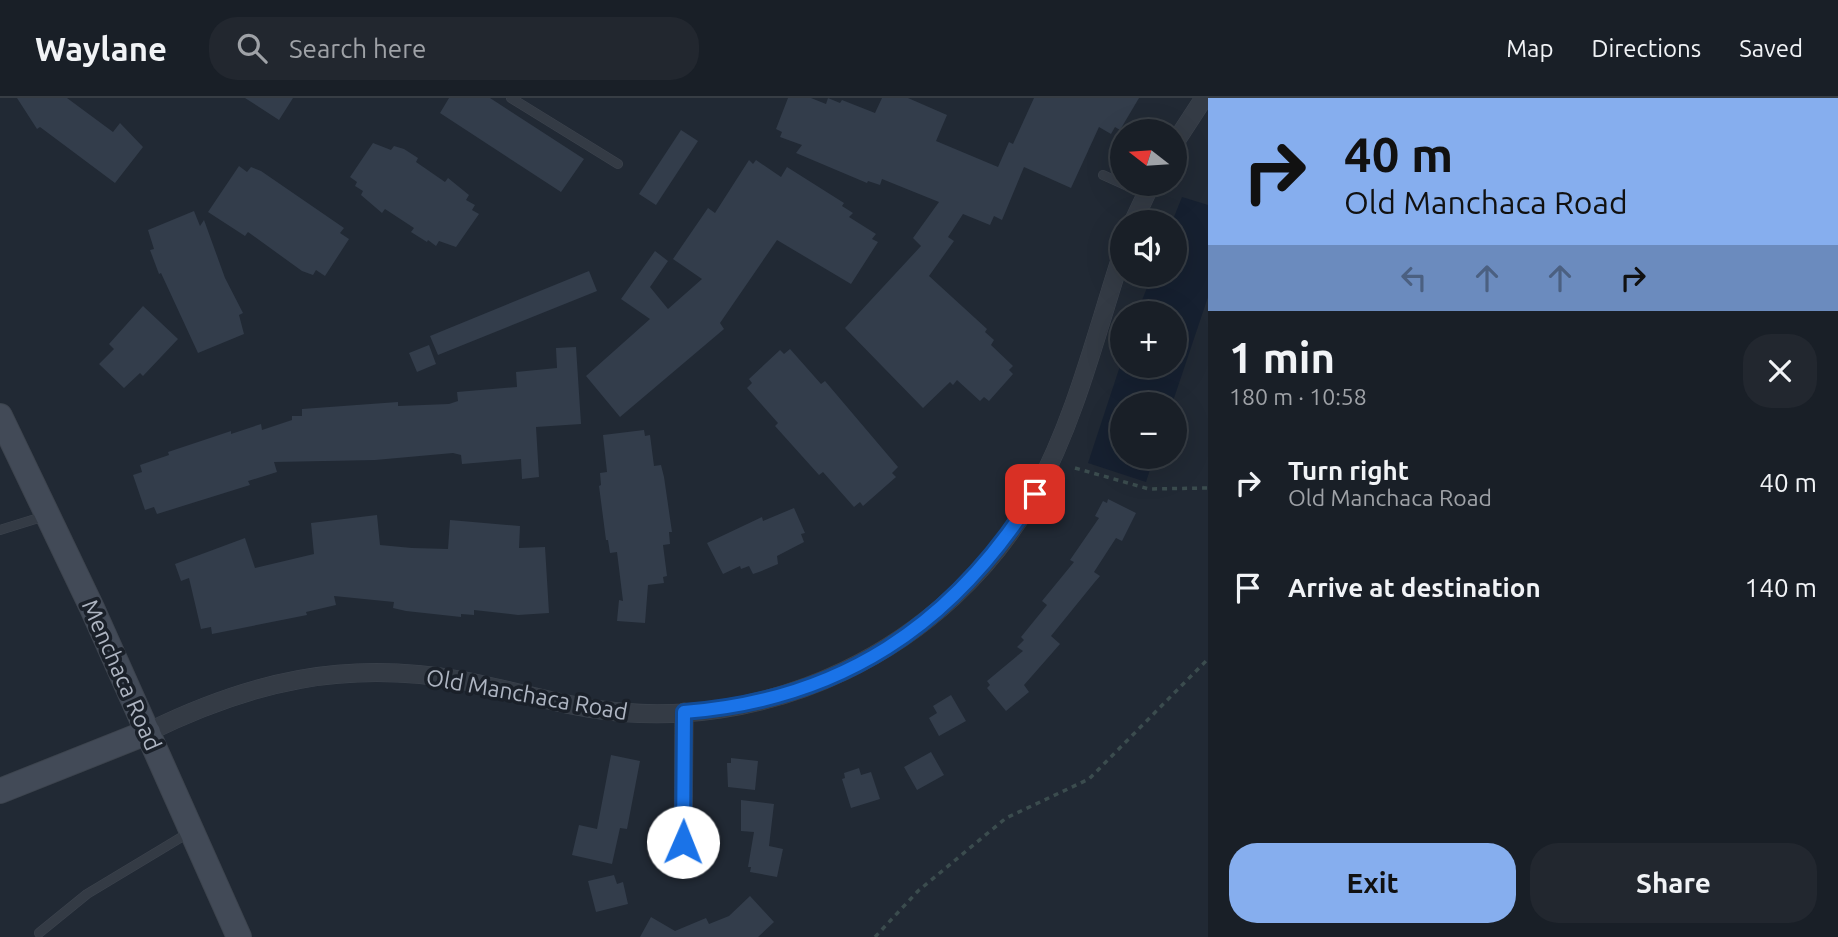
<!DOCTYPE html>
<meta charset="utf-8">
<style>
body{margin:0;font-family:Ubuntu,sans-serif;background:#22272f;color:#f1f3f6;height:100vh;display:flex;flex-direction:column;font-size:26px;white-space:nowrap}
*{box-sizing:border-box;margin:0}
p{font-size:23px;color:#9fa2a7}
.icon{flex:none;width:38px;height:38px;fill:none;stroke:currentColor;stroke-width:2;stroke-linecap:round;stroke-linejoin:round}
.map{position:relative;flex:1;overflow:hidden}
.details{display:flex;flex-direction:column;background:#191f27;width:630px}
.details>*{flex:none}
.guide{background:#86aeee;color:#111;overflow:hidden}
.needle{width:46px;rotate:287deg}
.fabs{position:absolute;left:1110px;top:21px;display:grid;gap:14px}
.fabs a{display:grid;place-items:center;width:77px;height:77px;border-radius:50%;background:#191f27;box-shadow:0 7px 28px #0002,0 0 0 2px #373d44;font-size:35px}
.pin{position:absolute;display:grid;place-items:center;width:60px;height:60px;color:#fff;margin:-30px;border-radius:14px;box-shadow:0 4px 10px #0006}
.me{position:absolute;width:77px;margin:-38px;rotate:1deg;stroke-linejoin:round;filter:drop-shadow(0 0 5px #0008)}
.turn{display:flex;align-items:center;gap:24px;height:147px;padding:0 21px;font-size:32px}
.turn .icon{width:91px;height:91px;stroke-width:2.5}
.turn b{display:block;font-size:49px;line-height:60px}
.lanes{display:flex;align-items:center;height:66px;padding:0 21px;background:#0003;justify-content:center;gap:35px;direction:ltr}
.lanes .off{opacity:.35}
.round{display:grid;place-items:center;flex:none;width:74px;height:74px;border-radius:28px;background:#22272f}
.headline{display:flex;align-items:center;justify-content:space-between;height:119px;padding:0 21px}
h1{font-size:42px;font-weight:700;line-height:52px}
.button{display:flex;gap:14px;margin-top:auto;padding:14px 21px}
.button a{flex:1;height:80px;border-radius:28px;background:#86aeee;color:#111;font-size:28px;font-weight:700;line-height:80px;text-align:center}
.button a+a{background:#22272f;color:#f1f3f6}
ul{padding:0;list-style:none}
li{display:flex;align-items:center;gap:21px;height:105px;padding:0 21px}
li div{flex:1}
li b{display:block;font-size:26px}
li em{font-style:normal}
header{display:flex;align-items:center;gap:42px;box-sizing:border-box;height:98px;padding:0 35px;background:#191f27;border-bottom:2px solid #373d44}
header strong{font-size:33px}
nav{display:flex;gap:38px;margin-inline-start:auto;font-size:24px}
.search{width:490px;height:63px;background:#22272f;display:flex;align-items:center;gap:18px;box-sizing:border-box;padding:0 24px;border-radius:28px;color:#9fa2a7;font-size:26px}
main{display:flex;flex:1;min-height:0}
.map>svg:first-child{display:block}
.water{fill:#162030}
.building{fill:#333d4b}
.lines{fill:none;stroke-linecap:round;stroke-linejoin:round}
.lane-casing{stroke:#3d444e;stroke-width:10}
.street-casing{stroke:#3d444e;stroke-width:19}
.secondary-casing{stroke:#3d444e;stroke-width:26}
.path{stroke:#3b4c4e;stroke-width:3.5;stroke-dasharray:5 5;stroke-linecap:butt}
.lane{stroke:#343b45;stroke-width:9}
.street{stroke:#343b45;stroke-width:18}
.secondary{stroke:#424a57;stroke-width:24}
.route-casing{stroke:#114b97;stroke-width:18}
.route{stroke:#1a73e8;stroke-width:12}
.labels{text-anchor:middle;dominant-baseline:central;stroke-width:7;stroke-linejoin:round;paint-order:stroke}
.street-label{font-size:23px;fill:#aeb5c2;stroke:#1a2029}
</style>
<header>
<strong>Waylane</strong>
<div class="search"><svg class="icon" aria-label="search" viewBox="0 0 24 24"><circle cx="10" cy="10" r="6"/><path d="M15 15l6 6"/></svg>Search here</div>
<nav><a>Map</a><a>Directions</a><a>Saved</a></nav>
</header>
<main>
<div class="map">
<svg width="1208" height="839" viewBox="0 0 1208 839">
<rect width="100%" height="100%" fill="#212934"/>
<!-- water -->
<path class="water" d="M1182 99 1208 107V199L1172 306H1122V359H1154L1146 384 1088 365 1122 262V268H1174V215H1137L1152 177H1174L1172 124Z"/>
<!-- building -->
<path class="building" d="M17 0H67L113 34 120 25 143 49 115 85 40 29 37 31Z
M245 0H293L279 22Z
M449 0H490L584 61 561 94 440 15Z
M788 0H811L826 6 828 0 840 5 842 2 875 15 882 0H908L947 17 936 43 998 69 1009 44 1013 46 1034 0H1139L1120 32 1115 29 1111 36 1099 29 1071 90 1024 69 1002 122 994 118 990 127 963 116 948 139 954 143 929 178 987 231 985 234 994 242 991 247 1013 268 1009 272 1013 276 989 303 984 299 980 303 957 282 953 287 950 284 923 310 845 230 921 148 913 140 939 104 882 81 880 87 868 83 867 85 796 55 802 47 780 39 782 34 776 31Z
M681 32 698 43 656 107 639 96Z
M373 45 391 52 394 48 404 51 418 60 416 64 445 84 448 80 469 97 466 102 475 107 472 112 479 116 456 149 439 143 436 148 428 142 427 144 411 134 414 130 385 111 382 115 361 97 363 93 355 88 357 84 350 79Z
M749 62 753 66 756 62 781 79 787 69 844 105 842 108 853 115 849 119 876 136 872 141 878 144 851 186 777 142 720 225 724 231 620 319 586 278 650 221 621 201 655 153 668 163 650 189 668 211 702 181 673 161 708 110 715 115Z
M239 68 247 74 251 69 261 73 344 130 340 135 349 141 325 178 316 172 313 177 302 173 248 134 245 138 208 114Z
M194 113 200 128 204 122 225 180 243 215 239 217 244 236 198 255 161 175 159 176 150 152 154 151 148 132Z
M589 173 597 193 438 257 430 238Z
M143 208 178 241 143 278 140 275 124 290 99 266 114 251 109 246Z
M429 247 436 266 417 274 409 255Z
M576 249 581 326 536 329 539 379 522 381 521 361 462 366 461 357 453 355 375 362 274 364 277 374 248 383 250 387 157 416 154 409 145 412 133 377 142 374 140 367 169 357 168 354 231 333V336L261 326 262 332 292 322V318H302V311L398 304V308L449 306 458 303 457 294 517 289 516 274 557 270 556 250Z
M790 251 821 286 825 283 898 369 892 375 896 379 863 408 860 404 854 409 823 374 819 377 775 328 778 325 747 290 752 285 749 281 780 252 784 256Z
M644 332 645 338 650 337 654 368 661 367 664 379 672 434H669L670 446 663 447 667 478 663 479 664 485 648 487 645 525 617 523 619 502 623 503 617 454 610 455 608 442H606L599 388 601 387 600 375 607 374 603 337Z
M1108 401 1136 415 1122 443 1116 440 1094 474 1100 478 1094 485 1051 538 1060 546 1024 587 1029 594 1006 613 987 590 990 587 987 583 1023 553 1017 549 1024 542 1021 539 1047 507 1042 503 1074 464 1070 462 1099 420 1095 418 1103 403 1107 405Z
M794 410 805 435 801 436 804 444 777 458 778 466 759 474 753 476 749 468 741 471 740 468 723 476 707 445 762 419 763 423Z
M377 417 380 447 412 450 448 451 450 422 520 428 519 450 545 449 549 515 518 517 474 512V517L461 516V519L406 513 393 510 394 504 334 498 336 507 306 514 307 517 212 536 211 529 201 531 189 480 181 483 175 466 245 440 255 470 314 456 311 425Z
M951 597 966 623 939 638 929 620 937 615 933 608Z
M931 654 944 677 917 692 904 669Z
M611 657 640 663 627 731 620 730 612 766 572 757 579 727 597 731Z
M731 660 758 663 755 692 728 689 727 665H731Z
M859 670 861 677 871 674 880 701 851 710 842 681 845 680 844 675Z
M741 702 774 706 769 748 783 751 777 779 750 774 751 769H748L754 734 741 733Z
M614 777 617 786 623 784 628 806 596 814 588 783Z
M750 798 774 824 758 839H640L651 819 675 833 706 820 709 826 729 818Z"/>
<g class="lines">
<!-- lane casing -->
<g class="lane-casing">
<path id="lane" d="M511 0 618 66
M1103 77 1145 96
M0 432 45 418
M39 835 87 796 190 734"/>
</g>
<!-- street casing -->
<g class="street-casing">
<path id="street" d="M1174 46 1204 0
M1133 124 1151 86
M148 634C252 583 345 562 460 582 503 590 545 603 588 610 764 640 948 552 1035 395 1075 322 1096 236 1122 156
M683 766 684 614"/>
</g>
<!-- secondary casing -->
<g class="secondary-casing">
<path id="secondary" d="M0 318 92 510 239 839
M0 693 148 634"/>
</g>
<!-- path -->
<path class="path" d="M1075 370 1149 391 1208 390
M875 839 918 793 1006 720 1089 681 1208 561"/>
<!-- lane -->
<use href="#lane" class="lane"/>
<!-- street -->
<use href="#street" class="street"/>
<!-- secondary -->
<use href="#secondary" class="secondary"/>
</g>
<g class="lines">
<!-- route casing -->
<g class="route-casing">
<path id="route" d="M683 744 684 614C840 602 952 528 1035 396"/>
</g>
<!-- route -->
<use href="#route" class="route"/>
</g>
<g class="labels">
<!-- street labels -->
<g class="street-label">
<text transform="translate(122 577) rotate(66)">Menchaca Road</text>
<text transform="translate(527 596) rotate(10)">Old Manchaca Road</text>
</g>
</g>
</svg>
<div class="fabs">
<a><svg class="needle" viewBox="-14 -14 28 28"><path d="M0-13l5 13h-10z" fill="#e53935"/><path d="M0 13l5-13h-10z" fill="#9fa2a7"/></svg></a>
<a><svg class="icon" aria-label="sound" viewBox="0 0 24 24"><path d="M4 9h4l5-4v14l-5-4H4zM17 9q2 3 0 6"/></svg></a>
<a>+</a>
<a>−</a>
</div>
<div class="pin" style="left:1035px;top:396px;background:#d93025"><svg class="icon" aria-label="arrive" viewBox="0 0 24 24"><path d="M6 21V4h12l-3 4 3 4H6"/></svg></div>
<svg class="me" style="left:683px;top:744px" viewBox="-20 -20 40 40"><circle r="19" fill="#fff"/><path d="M0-13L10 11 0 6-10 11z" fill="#1a73e8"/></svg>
</div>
<section class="details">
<div class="guide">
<div class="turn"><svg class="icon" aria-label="right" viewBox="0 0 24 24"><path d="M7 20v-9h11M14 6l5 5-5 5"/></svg><div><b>40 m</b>Old Manchaca Road</div></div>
<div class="lanes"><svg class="icon off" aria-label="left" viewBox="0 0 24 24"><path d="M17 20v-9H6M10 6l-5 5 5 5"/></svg><svg class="icon off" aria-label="ahead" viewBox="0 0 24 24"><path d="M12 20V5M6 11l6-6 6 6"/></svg><svg class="icon off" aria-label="ahead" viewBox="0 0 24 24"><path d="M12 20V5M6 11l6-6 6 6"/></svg><svg class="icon" aria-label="right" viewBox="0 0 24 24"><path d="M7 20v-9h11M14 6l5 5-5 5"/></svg></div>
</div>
<div class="headline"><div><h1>1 min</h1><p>180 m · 10:58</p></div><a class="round"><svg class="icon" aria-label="close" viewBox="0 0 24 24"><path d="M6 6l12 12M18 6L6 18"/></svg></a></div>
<ul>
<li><svg class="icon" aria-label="right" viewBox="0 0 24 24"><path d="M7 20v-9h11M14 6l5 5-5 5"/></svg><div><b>Turn right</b><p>Old Manchaca Road</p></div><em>40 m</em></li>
<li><svg class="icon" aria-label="arrive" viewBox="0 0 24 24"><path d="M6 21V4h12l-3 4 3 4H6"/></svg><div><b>Arrive at destination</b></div><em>140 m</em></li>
</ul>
<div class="button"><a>Exit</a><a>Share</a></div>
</section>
</main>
